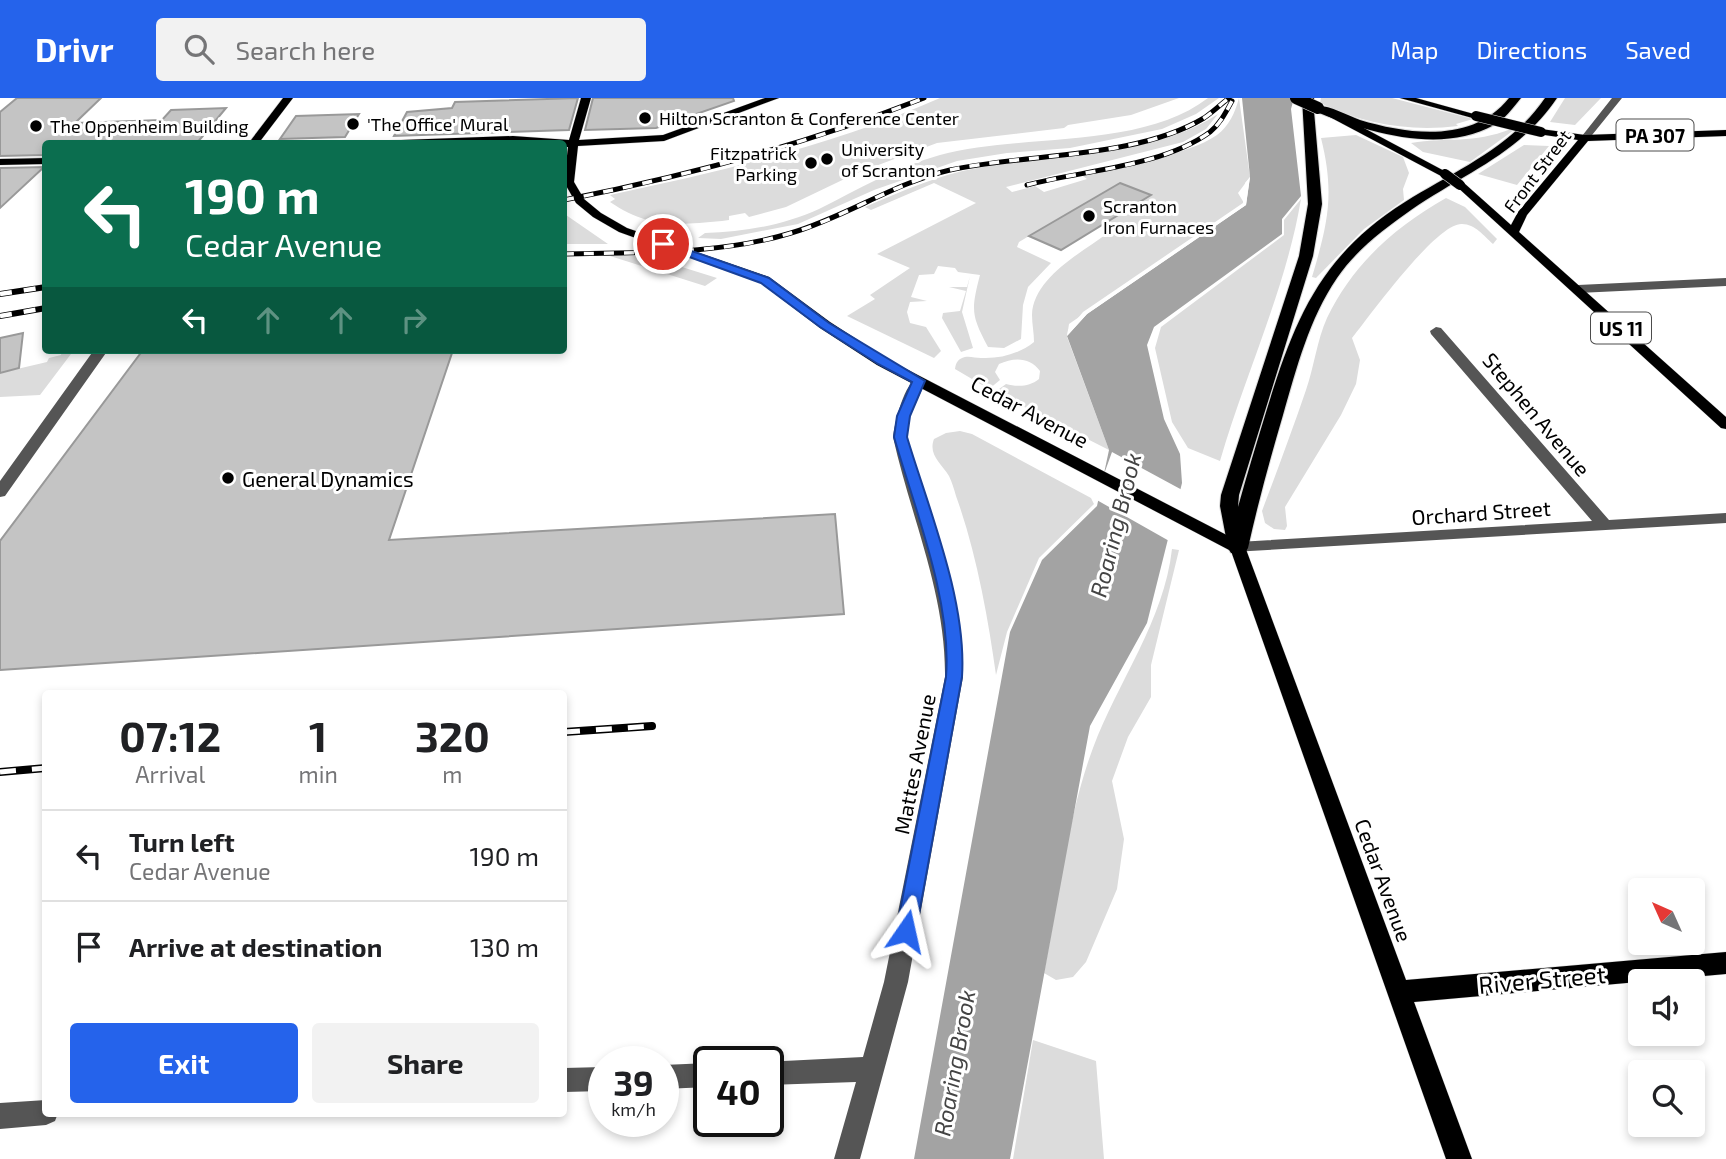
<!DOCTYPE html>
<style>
body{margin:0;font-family:"Exo 2",sans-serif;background:#f2f2f2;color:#202124;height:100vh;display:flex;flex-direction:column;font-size:26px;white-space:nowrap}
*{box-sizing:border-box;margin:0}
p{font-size:23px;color:#757577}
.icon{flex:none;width:38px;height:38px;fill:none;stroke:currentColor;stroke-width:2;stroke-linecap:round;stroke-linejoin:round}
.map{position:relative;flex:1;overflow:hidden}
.side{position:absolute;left:42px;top:592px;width:525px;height:427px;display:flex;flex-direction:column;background:#fff;border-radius:7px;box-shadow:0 4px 10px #0003}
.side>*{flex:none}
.top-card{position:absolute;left:42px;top:42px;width:525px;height:214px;border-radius:7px;box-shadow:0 4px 10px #0003;background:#0b6e4f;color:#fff;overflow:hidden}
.needle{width:46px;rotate:315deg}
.fabs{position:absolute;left:1628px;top:780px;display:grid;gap:14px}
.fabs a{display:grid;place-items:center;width:77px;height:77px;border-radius:7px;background:#fff;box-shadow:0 4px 10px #0003;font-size:35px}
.speed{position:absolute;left:588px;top:948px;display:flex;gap:14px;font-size:35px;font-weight:700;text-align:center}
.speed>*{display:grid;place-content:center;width:91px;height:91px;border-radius:50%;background:#fff;box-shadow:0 4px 10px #0003;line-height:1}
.speed small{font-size:18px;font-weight:400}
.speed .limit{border:4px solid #111;border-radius:10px;background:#fff;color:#111}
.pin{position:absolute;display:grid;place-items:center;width:60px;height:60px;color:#fff;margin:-30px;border:4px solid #fff;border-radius:50%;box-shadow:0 2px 7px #0007}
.me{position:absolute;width:77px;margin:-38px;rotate:11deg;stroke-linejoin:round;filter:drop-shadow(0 0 5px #0008)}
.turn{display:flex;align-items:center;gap:24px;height:147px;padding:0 28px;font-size:32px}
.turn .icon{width:91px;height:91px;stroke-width:2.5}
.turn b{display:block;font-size:49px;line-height:60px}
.lanes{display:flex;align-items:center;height:66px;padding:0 28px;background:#0003;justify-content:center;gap:35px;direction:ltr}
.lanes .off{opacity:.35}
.eta{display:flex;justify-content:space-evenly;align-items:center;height:119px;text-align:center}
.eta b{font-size:42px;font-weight:700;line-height:49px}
.primary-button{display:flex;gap:14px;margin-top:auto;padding:14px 28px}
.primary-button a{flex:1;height:80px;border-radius:7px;background:#2563eb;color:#fff;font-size:28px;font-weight:700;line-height:80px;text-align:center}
.primary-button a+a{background:#f2f2f2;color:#202124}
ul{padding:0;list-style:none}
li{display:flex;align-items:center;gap:21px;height:91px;padding:0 28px;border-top:2px solid #e0e0e0}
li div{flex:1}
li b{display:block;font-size:26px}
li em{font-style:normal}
header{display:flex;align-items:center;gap:42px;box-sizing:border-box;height:98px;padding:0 35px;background:#2563eb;color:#fff}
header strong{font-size:33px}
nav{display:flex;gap:38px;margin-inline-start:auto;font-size:24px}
.search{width:490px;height:63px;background:#f2f2f2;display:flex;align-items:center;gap:18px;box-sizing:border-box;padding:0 24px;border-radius:7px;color:#757577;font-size:26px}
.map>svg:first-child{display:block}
.green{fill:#dcdcdc}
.water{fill:#a3a3a3}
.pier{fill:#fff}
.building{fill:#c4c4c4;stroke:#999;stroke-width:2}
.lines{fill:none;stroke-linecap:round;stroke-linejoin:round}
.major-casing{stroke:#dbdbdb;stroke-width:1}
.highway-casing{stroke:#dbdbdb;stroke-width:2}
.minor{fill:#555;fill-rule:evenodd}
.major{fill:#000;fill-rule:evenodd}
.highway{fill:#000;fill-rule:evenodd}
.rail-far2-casing{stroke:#000;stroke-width:5}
.rail-far1-casing{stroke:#000;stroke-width:6}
.rail-casing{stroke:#000;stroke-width:8}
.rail-far2{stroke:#fff;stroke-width:3.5;stroke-dasharray:10;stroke-linecap:butt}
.rail-far1{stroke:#fff;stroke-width:4.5;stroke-dasharray:12;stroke-linecap:butt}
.rail{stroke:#fff;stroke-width:5;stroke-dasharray:16;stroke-linecap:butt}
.major-bridge-casing{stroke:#dbdbdb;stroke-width:11;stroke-linecap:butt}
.highway-bridge-casing{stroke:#dbdbdb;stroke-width:13;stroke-linecap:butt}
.major-bridge{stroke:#000;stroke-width:10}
.highway-bridge{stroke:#000;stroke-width:12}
.route{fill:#2563eb;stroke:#184099;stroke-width:2}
.poi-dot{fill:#000;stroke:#fff;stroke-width:2.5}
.labels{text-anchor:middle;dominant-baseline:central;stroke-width:6;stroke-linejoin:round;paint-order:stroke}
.far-poi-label{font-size:18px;fill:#000;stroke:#fff;text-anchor:start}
.far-street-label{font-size:18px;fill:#000;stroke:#fff}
.shield{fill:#fff;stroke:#4c4c4c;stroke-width:2}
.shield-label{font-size:19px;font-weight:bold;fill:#000}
.street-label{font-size:21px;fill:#000;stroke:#fff}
.poi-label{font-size:21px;fill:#000;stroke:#fff;text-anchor:start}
.water-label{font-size:23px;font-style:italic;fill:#444;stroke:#fff}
.near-street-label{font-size:24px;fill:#000;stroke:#fff}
</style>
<header>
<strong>Drivr</strong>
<div class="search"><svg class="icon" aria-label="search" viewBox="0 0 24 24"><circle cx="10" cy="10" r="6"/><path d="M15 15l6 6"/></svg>Search here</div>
<nav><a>Map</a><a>Directions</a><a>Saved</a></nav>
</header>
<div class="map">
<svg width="1726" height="1061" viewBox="0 0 1726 1061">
<rect width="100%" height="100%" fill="#fff"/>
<!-- green -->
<path class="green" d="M940 0H1179L1131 17 1068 27 1064 30 937 45 857 75 786 109 749 119 745 115 729 118V122L722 123C677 127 650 131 610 104L615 101 610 97C722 73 834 47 940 0Z
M1208 0H1219L1196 16 1162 31 1070 50 1007 55 957 63 874 92 798 126 721 141 698 140 705 135C744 134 784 127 819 111 859 91 896 69 940 57 1021 35 1140 52 1208 0Z
M1239 0 1250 79 1238 95 1244 105 1069 226 1067 239 1109 352 995 294 1006 286C1018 289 1029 289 1039 281L1040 273C1030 259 1014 259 999 266L995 274 1000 282 989 291 955 271C956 264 958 261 965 259 970 258 976 260 981 260 1000 261 1019 256 1034 244 1034 235 1032 226 1032 217 1033 180 1081 155 1108 135L1102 127 1061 152 1029 138 1019 144 1017 149 1051 165 1028 189 1023 207 1021 241 1004 250 988 249C971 217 971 212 980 177L958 174 955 170 938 168 934 176 919 177 911 199 927 203 910 204 907 214 910 225 926 229 941 253 934 260 847 218 875 201 870 197 910 170 877 156 976 105 934 85 871 112 865 109C902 93 938 77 977 70 1052 55 1152 60 1218 16L1206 31 1183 44 1006 89 1012 94 1035 88 1044 94 1087 81 1080 76C1117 68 1187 58 1217 37 1229 28 1235 15 1239 0Z
M1321 0H1392L1473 21 1456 26 1458 28C1410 34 1364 26 1320 5Z
M1565 0H1601L1575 27 1550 24Z
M1511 31 1514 32 1470 64 1423 54 1411 45C1447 39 1473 46 1511 31Z
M1356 37 1403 59 1409 75 1403 91 1404 102 1364 131 1316 180 1312 179C1328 125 1335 96 1321 40Z
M1524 47 1549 48 1517 87 1478 76Z
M1446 100 1465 109 1497 141 1493 146C1484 138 1475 126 1462 126 1437 124 1369 219 1352 240L1360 262 1356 286 1341 317 1285 409 1287 428 1285 432 1274 431 1265 425 1262 413C1277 373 1292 333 1306 292 1314 269 1317 242 1327 220 1353 166 1395 129 1446 100Z
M1301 101C1286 191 1245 276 1220 363L1188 350 1172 324 1155 250 1161 229 1284 137V122Z
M564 117H566L608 146H564Z
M614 155H637L717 180 705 188 610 158Z
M970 178 962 214 973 250 961 254 942 220 943 215 960 213 966 193 949 189H967Z
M62 252H74L40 297 0 299V275L47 264 49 260 61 257Z
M960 333 972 336 1091 400 1094 406 1039 460 1007 534 996 577C988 519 976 453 956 398 954 391 952 384 949 378 941 365 928 357 934 341L946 335Z
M1172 451 1179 452 1151 567V599L1128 639 1112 683 1124 741 1117 791 1086 864 1073 879 1056 882 1044 875C1058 804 1068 716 1093 650 1118 583 1164 523 1172 451Z
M1033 942 1096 963 1104 1061H1013Z"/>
<!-- water -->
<path class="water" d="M1242 0H1294L1291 11 1301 98 1282 121V136L1154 229 1147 247 1164 321 1180 356 1182 385 1147 525 1090 628 1010 1061H914L1010 534 1042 462 1097 408 1109 352 1067 238 1087 216 1246 107 1250 79Z"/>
<!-- pier -->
<path class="pier" d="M1250 79 1246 107 1087 216 1067 238 1068 232 1083 214 1243 105 1245 85Z
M1112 354 1184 393 1171 444 1095 401Z"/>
<!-- building -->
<path class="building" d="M17 0H101L75 25 162 22 171 12 226 10 197 45 46 46V57L0 58V14Z
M578 0 569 32 394 38 407 14 452 10 455 4Z
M593 0H733L734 3 656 30 585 32Z
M359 16 345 39 280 41 296 18Z
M44 69 0 110V70Z
M1120 85 1151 97 1061 152 1029 138Z
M23 235 19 270 0 275V240Z
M143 252H453L389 442 835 416 844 516 0 572V443Z"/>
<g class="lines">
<!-- major casing -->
<g class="major-casing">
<path id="major" d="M283 0H293L258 46H248Z
M581 0H591L579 42 663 37 765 0H779L664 43 578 48 574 84 584 101 601 115 627 130 769 179 830 224 887 261 1244 446 1406 882 1726 854V876L1414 904 1472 1061H1446L1231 453 877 267 820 230 761 185 619 134 593 119 576 105 564 84 568 49H564V46H369L374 43 513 38 569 42Z
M1400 0H1416L1481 18 1476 21Z
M1326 13H1332L1450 76 1441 78 1326 17Z
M1541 31 1585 37 1726 32V38L1588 43 1527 117 1519 134 1726 319V331L1721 330 1455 87 1464 85 1511 127 1518 114 1578 42 1538 36 1536 34Z
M46 60V66L0 67V61Z"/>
</g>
<!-- highway casing -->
<g class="highway-casing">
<path id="highway" d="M1302 0H1314V8C1328 6 1346 17 1360 22 1410 37 1473 45 1509 0H1521C1513 10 1505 21 1494 27 1441 57 1366 34 1314 13L1322 106 1313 158 1239 397 1238 409C1247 376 1257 344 1267 311 1295 220 1321 157 1405 104 1456 72 1511 50 1545 0H1557C1518 57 1466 74 1411 112 1384 131 1356 152 1337 180 1309 221 1297 269 1283 317 1270 361 1258 405 1248 450L1245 455H1231L1228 450 1220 408 1221 397 1299 158 1308 106Z"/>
</g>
<!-- minor -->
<path class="minor" d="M1612 0H1622L1588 42H1582V38Z
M1726 180V188L1578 195 1572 191 1578 187Z
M1436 229 1441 230 1609 422 1726 415V425L1232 454 1230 450 1238 444 1592 423 1431 236 1430 233Z
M94 252H108L5 398 0 399V383Z
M919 279 926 283 910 318 907 339C926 420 963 495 963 579L908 884 860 1061H834L856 984 768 987V964H764L863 959 884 884 945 579C946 495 911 420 893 339 895 324 904 284 919 279Z
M709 965V989L663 991V967Z
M604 969V993L564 994V970Z
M46 1002V1015H58L55 1023 46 1027 0 1031V1005Z"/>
<!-- major -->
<use href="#major" class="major"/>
<!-- highway -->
<use href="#highway" class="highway"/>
<!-- rail-far2 casing -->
<g class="rail-far2-casing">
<path id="rail-far2" d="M1027 87C1084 72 1162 69 1210 34 1220 26 1226 14 1232 3
M564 102C687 78 807 46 924 0
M564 156C639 154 719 157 791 135 846 119 894 85 950 72 1027 55 1136 61 1204 20 1213 14 1221 6 1229 0"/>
</g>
<!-- rail-far1 casing -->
<g class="rail-far1-casing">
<path id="rail-far1" d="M0 196 46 189
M0 218 46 210"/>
</g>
<!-- rail casing -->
<g class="rail-casing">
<path id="rail" d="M564 634 652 628
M0 674 46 670"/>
</g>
<!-- rail-far2 -->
<use href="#rail-far2" class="rail-far2"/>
<!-- rail-far1 -->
<use href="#rail-far1" class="rail-far1"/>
<!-- rail -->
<use href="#rail" class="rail"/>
<!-- major-bridge casing -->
<g class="major-bridge-casing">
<path id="major-bridge" d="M1476 18 1541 34
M1445 76 1460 87"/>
</g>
<!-- highway-bridge casing -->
<g class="highway-bridge-casing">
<path id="highway-bridge" d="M1296 0 1318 10"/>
</g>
<!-- major-bridge -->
<use href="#major-bridge" class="major-bridge"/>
<!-- highway-bridge -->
<use href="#highway-bridge" class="highway-bridge"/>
</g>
<!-- route -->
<path class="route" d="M659 144H666L769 180 829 225 925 283 910 318 907 339C929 412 967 503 962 579L916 833 913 840 906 843 899 840 896 833 946 579C952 503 915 412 894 339L897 318 912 284 878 266 820 229 761 185 659 148Z"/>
<!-- markers -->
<g class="poi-dot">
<circle cx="645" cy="20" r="7"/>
<circle cx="353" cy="26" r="7"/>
<circle cx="36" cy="28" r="7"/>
<circle cx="827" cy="61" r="7"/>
<circle cx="811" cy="65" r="7"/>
<circle cx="1089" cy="118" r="7"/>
<circle cx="228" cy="380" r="7"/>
</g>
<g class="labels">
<!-- far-poi labels -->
<g class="far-poi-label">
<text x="659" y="20">Hilton Scranton &amp; Conference Center</text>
<text x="367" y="26">'The Office' Mural</text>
<text x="50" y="28">The Oppenheim Building</text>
<text x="841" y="51">University<tspan x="841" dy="21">of Scranton</tspan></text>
<text x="797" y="55" text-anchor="end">Fitzpatrick<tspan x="797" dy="21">Parking</tspan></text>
<text x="1103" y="108">Scranton<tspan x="1103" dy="21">Iron Furnaces</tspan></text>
</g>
<!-- far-street labels -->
<g class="far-street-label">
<text transform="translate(1537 73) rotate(-53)">Front Street</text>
</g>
<!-- shield labels -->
<g class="shield">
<rect x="1616.5" y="21.5" width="77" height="31" rx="5"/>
<rect x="1591" y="214.5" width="60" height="31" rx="5"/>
</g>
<g class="shield-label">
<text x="1655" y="37">PA 307</text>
<text x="1621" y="230">US 11</text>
</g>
<!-- street labels -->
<g class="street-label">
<text transform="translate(1030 313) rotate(28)">Cedar Avenue</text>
<text transform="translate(1537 316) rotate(50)">Stephen Avenue</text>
<text transform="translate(1481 414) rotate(-4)">Orchard Street</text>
<text transform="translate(914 666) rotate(-79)">Mattes Avenue</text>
<text transform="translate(1384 782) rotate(70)">Cedar Avenue</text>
</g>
<!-- poi labels -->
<g class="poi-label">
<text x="242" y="380">General Dynamics</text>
</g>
<!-- water labels -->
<g class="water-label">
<text transform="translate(1115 427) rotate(-76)">Roaring Brook</text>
<text transform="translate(954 965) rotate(-80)">Roaring Brook</text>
</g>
<!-- near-street labels -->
<g class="near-street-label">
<text transform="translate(1542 881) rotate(-5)">River Street</text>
</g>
</g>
</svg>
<div class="fabs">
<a><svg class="needle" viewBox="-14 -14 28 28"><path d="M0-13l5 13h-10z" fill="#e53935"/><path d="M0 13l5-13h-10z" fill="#757577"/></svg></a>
<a><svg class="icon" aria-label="sound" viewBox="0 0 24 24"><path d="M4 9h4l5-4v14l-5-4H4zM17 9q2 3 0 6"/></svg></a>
<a><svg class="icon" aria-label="search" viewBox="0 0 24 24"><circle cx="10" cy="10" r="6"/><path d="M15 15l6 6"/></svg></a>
</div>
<div class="speed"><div>39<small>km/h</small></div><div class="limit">40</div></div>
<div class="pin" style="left:663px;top:146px;background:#d93025"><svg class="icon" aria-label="arrive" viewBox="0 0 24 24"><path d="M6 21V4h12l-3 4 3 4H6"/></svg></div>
<svg class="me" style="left:906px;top:833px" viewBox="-20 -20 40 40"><path d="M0-17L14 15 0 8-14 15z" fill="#2563eb" stroke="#fff" stroke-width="4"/></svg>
<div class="top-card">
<div class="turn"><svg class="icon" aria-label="left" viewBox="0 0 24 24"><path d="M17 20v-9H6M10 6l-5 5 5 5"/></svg><div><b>190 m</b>Cedar Avenue</div></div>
<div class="lanes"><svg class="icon" aria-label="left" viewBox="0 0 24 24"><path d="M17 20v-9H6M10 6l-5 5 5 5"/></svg><svg class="icon off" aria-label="ahead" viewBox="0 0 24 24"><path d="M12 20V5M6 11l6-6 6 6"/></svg><svg class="icon off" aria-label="ahead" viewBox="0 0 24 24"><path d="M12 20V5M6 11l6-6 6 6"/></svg><svg class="icon off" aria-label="right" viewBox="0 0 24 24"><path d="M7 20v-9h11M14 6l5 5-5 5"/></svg></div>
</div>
<section class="side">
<div class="eta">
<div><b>07:12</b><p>Arrival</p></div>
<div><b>1</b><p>min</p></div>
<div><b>320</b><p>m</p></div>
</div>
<ul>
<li><svg class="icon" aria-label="left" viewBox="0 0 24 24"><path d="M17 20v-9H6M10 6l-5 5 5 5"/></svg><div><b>Turn left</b><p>Cedar Avenue</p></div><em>190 m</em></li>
<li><svg class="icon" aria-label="arrive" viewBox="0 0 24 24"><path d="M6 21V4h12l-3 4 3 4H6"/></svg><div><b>Arrive at destination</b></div><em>130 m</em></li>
</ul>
<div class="primary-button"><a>Exit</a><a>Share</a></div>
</section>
</div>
